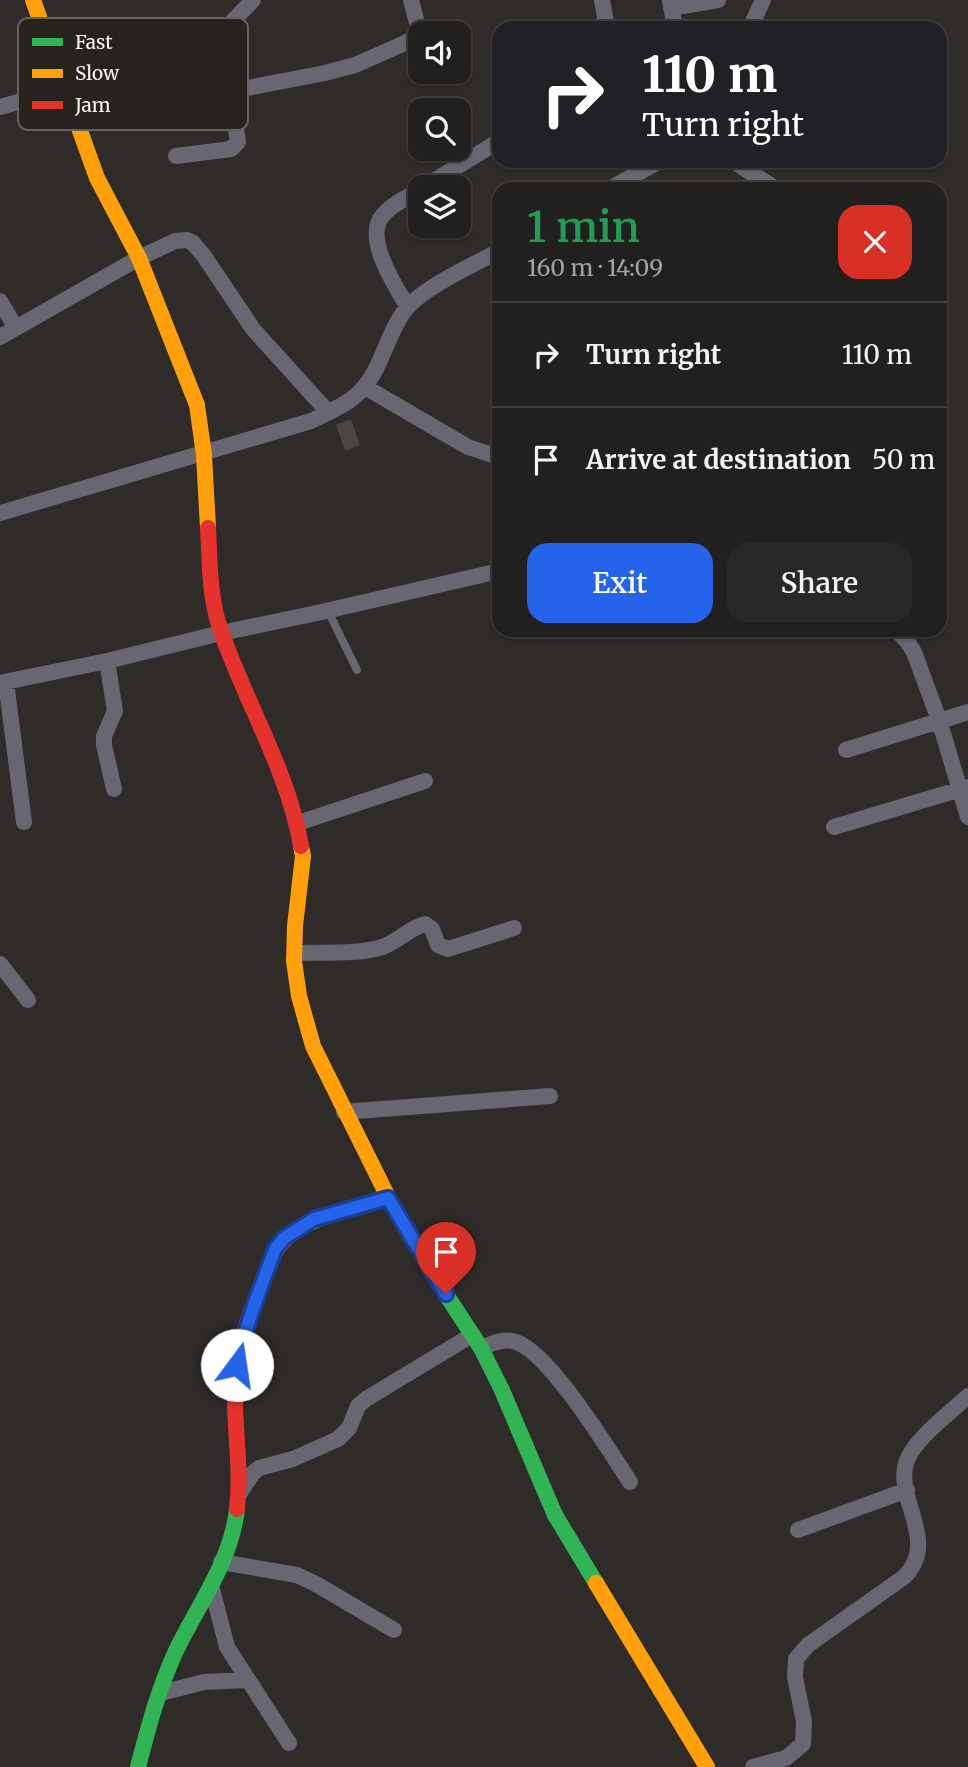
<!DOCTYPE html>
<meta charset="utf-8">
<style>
body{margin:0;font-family:Merriweather,serif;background:#2a2827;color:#f1f3f6;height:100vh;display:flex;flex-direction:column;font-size:26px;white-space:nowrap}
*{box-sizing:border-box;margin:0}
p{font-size:23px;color:#a2a3a4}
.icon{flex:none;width:38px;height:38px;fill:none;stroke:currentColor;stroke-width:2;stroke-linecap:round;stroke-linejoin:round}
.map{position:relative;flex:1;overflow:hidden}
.panel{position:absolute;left:492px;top:182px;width:455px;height:455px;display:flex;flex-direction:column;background:#22201e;border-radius:21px;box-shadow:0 2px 5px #0004,0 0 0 2px #3f3e3c}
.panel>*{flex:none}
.top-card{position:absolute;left:492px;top:21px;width:455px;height:147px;border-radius:21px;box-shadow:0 2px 5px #0004,0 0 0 2px #3f3e3c;background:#202124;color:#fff;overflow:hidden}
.fabs{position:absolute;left:408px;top:21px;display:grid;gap:14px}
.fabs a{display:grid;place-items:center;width:63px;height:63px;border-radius:14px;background:#22201e;box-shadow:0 2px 5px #0004,0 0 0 2px #3f3e3c;font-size:35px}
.pin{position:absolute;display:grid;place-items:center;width:60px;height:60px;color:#fff;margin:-72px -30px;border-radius:50% 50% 50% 0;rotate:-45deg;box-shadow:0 0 7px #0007}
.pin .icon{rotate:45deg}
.me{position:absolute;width:77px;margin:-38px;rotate:14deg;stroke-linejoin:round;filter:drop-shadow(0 0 5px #0008)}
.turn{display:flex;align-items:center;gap:24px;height:147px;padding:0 35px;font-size:32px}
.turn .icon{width:91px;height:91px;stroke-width:2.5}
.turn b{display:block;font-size:49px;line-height:60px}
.round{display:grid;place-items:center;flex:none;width:74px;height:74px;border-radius:21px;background:#2a2827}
.summary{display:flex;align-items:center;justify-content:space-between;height:119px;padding:0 35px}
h1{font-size:42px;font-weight:600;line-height:52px;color:#1e9e55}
.primary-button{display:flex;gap:14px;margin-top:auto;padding:14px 35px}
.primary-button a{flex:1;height:80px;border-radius:21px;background:#2563eb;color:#fff;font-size:28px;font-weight:600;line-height:80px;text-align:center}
.primary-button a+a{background:#2a2827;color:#f1f3f6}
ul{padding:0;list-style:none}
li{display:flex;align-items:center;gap:21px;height:105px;padding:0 35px;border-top:2px solid #3f3e3c}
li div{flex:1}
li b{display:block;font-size:26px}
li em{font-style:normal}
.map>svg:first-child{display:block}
.building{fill:#494744}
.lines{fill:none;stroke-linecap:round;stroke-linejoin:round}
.lane{stroke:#676671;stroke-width:8}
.street{stroke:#676671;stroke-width:16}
.fast{stroke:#30b455;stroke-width:16}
.slow{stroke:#ff9f0a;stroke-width:16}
.jam{stroke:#e5322d;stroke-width:16}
.route-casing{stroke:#184099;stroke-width:18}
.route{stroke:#2563eb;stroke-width:12}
.key{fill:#26221d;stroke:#65615d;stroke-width:2}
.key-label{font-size:19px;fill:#f7f4f1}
</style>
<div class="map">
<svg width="968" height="1767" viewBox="0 0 968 1767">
<rect width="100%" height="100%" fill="#2e2b28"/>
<!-- building -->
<path class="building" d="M351 419 360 445 345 451 336 425Z"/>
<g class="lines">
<!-- lane -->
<path class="lane" d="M328 611 357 670"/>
<!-- street -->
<path class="street" d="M602 0 607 28
M670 0 675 28
M671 8 718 0
M750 28 763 0
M148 86 167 50 172 46 228 26 253 0
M0 107 64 89 148 86 206 91 237 90 325 73 355 65 405 43 412 39 418 27 411 0
M176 156 231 149 238 142 230 90
M733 161 776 189
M424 187 499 141
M609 189 660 161
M0 301 16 328
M408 307C395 286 363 237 383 215 392 204 408 197 420 190
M0 337 139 258 175 241 187 240 193 243 204 256 253 329 328 412
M365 387 468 447 499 457
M0 513 311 421C325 414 342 407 354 397 382 375 385 335 406 309 424 287 473 265 499 251
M896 630 907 641 914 652 939 720 968 817
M107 661 115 711 104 736V745L114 789
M6 682 24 822
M0 683 107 661 221 633 317 613 499 571
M846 750 968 712
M298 823 425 781
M834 827 968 787
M295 953C322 952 356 955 382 947 398 942 409 928 425 924L432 929 438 945 448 949 514 928
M0 964 28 1000
M344 1112 550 1096
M481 1348C491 1344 501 1339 512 1341 546 1346 610 1452 630 1482
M239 1494 253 1473 259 1468 293 1459 338 1439 349 1428 358 1406 366 1399 472 1335
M798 1530 907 1490
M221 1562 297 1575 316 1584 394 1630
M211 1585 227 1647 289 1743
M161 1693 204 1682 247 1680
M753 1767 786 1758 803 1744 804 1722 795 1677 796 1659 808 1645 904 1577C940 1542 895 1500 906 1463 913 1440 950 1413 968 1396"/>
<!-- fast -->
<path class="fast" d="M391 1203 432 1273 481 1348 501 1388 555 1515 596 1583
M303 1226 327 1215 388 1198
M138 1767C148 1729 158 1690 175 1653 197 1606 231 1563 237 1509"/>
<!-- slow -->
<path class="slow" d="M33 0 97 178 139 258 197 405 204 455 208 528
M301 846 303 856 295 926 294 961 299 996 313 1046 391 1203
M596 1583 707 1767"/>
<!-- jam -->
<path class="jam" d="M208 528C210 564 209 600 222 634 247 705 288 771 301 846
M237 1509C242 1466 233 1423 235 1379 237 1347 249 1316 261 1286 271 1259 276 1241 303 1226"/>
</g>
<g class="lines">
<!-- route casing -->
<g class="route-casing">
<path id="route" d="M237 1365 239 1351 257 1297 275 1249 284 1238 314 1219 388 1198 446 1294"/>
</g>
<!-- route -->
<use href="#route" class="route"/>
</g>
<!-- legend -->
<rect x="18" y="18" width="230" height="112" rx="10" class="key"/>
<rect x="32" y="38" width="31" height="8" fill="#30b455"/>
<rect x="32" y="69" width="31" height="9" fill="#ff9f0a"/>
<rect x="32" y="101" width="31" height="8" fill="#e5322d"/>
<g class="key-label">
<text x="75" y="49">Fast</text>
<text x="75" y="80">Slow</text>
<text x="75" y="112">Jam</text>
</g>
</svg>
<div class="fabs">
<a><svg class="icon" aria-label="sound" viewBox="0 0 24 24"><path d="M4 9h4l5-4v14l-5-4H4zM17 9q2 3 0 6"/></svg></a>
<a><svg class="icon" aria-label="search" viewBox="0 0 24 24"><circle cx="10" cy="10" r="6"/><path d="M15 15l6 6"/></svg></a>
<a><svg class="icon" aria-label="layers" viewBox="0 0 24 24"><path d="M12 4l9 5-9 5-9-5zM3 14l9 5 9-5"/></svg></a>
</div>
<div class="pin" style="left:446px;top:1294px;background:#d93025"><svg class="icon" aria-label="arrive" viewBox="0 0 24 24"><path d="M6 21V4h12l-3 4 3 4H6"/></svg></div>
<svg class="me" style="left:237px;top:1365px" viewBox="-20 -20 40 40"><circle r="19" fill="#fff"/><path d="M0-13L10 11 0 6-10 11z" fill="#2563eb"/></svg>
<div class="top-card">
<div class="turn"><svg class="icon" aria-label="right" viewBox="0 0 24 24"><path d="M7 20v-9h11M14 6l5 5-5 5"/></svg><div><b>110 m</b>Turn right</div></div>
</div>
<section class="panel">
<div class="summary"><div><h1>1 min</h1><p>160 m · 14:09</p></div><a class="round" style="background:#d93025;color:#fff"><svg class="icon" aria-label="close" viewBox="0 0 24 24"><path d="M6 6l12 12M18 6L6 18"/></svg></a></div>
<ul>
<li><svg class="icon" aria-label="right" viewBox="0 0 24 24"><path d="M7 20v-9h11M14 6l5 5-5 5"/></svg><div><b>Turn right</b></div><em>110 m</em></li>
<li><svg class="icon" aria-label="arrive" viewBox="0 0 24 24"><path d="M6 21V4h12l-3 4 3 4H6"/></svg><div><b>Arrive at destination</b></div><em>50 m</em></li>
</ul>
<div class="primary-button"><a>Exit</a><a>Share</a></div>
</section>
</div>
